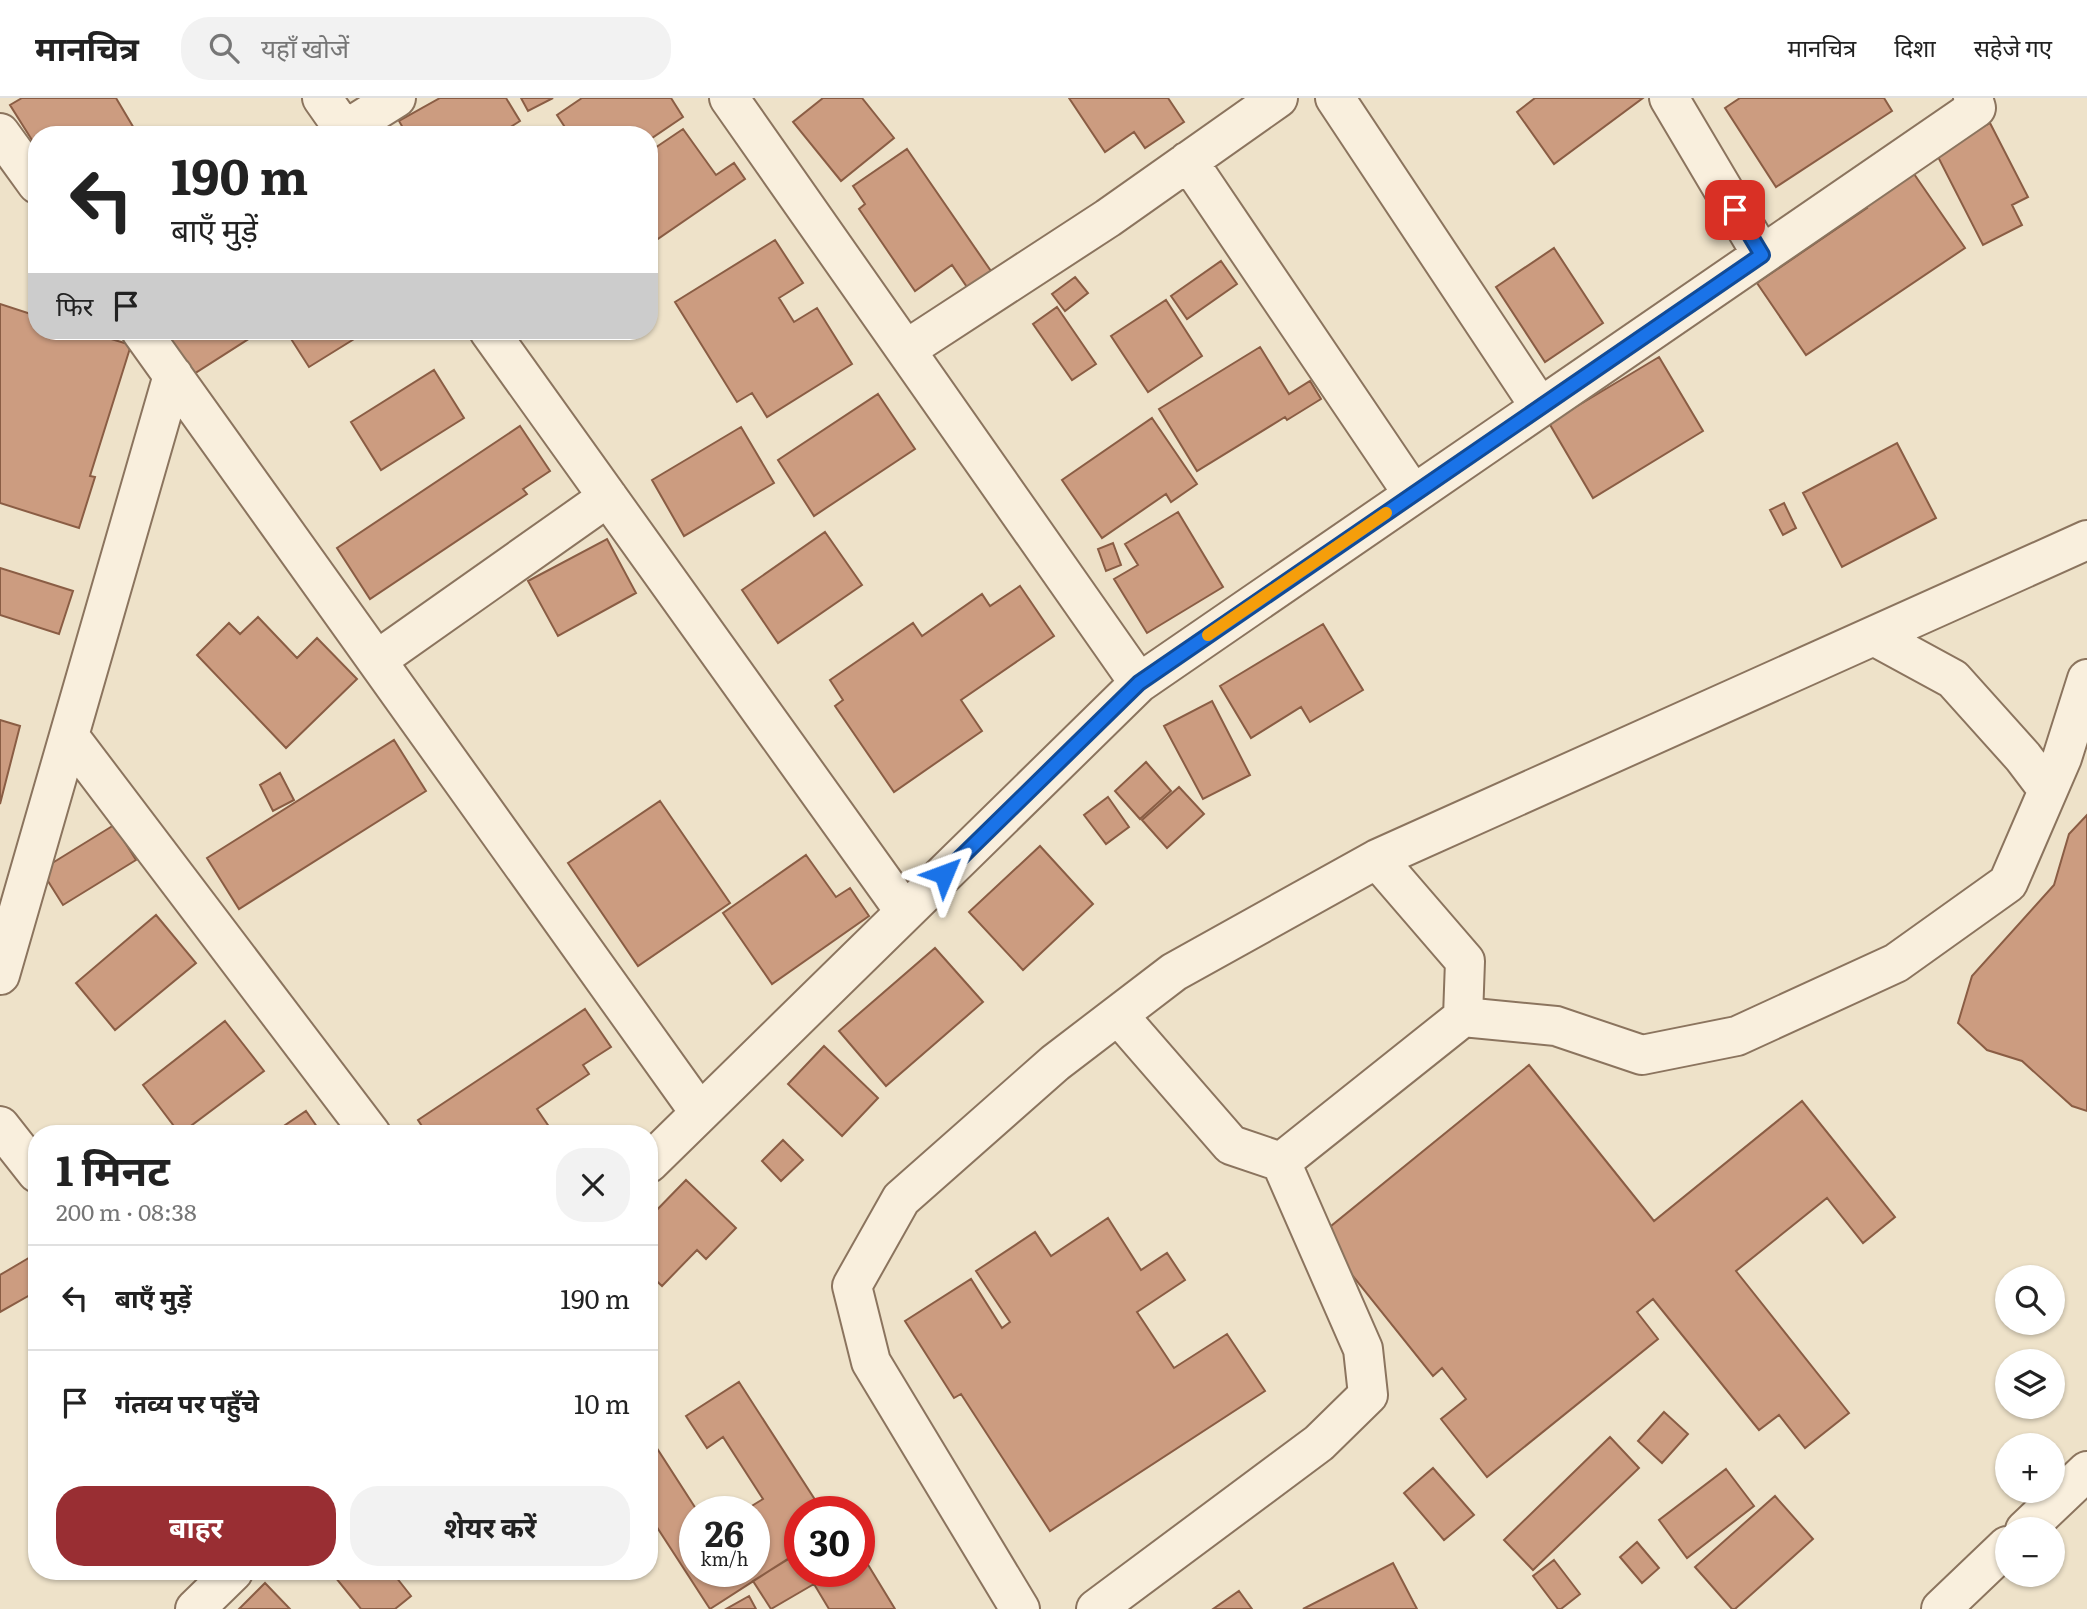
<!DOCTYPE html>
<html lang="hi">
<meta charset="utf-8">
<style>
body{margin:0;font-family:Literata,"Noto Sans Devanagari",serif;background:#f2f2f2;color:#222;height:100vh;display:flex;flex-direction:column;font-size:26px;white-space:nowrap}
*{box-sizing:border-box;margin:0}
p{font-size:23px;color:#767676}
.icon{flex:none;width:38px;height:38px;fill:none;stroke:currentColor;stroke-width:2;stroke-linecap:round;stroke-linejoin:round}
.map{position:relative;flex:1;overflow:hidden}
.sheet{position:absolute;left:28px;top:1027px;width:630px;height:455px;display:flex;flex-direction:column;background:#fff;border-radius:28px;box-shadow:0 2px 5px #0004}
.sheet>*{flex:none}
.banner{position:absolute;left:28px;top:28px;width:630px;height:214px;border-radius:28px;box-shadow:0 2px 5px #0004;background:#fff;color:#222;overflow:hidden}
.controls{position:absolute;left:1995px;top:1167px;display:grid;gap:14px}
.controls a{display:grid;place-items:center;width:70px;height:70px;border-radius:50%;background:#fff;box-shadow:0 2px 5px #0004;font-size:35px}
.speed{position:absolute;left:679px;top:1398px;display:flex;gap:14px;font-size:35px;font-weight:700;text-align:center}
.speed>*{display:grid;place-content:center;width:91px;height:91px;border-radius:50%;background:#fff;box-shadow:0 2px 5px #0004;line-height:1}
.speed small{font-size:18px;font-weight:400}
.speed .limit{border:10px solid #d22;background:#fff;color:#111}
.pin{position:absolute;display:grid;place-items:center;width:60px;height:60px;color:#fff;margin:-30px;border-radius:14px;box-shadow:0 4px 10px #0006}
.me{position:absolute;width:77px;margin:-38px;rotate:46deg;stroke-linejoin:round;filter:drop-shadow(0 0 5px #0008)}
.turn{display:flex;align-items:center;gap:24px;height:147px;padding:0 28px;font-size:32px}
.turn .icon{width:91px;height:91px;stroke-width:2.5}
.turn b{display:block;font-size:49px;line-height:60px}
.then{display:flex;align-items:center;height:66px;padding:0 28px;background:#0003;gap:14px;font-size:26px}
.round{display:grid;place-items:center;flex:none;width:74px;height:74px;border-radius:28px;background:#f2f2f2}
.head{display:flex;align-items:center;justify-content:space-between;height:119px;padding:0 28px}
h1{font-size:42px;font-weight:700;line-height:52px}
.primary-button{display:flex;gap:14px;margin-top:auto;padding:14px 28px}
.primary-button a{flex:1;height:80px;border-radius:28px;background:#992e33;color:#fff;font-size:28px;font-weight:700;line-height:80px;text-align:center}
.primary-button a+a{background:#f2f2f2;color:#222}
ul{padding:0;list-style:none}
li{display:flex;align-items:center;gap:21px;height:105px;padding:0 28px;border-top:2px solid #e0e0e0}
li div{flex:1}
li b{display:block;font-size:26px}
li em{font-style:normal}
header{display:flex;align-items:center;gap:42px;box-sizing:border-box;height:98px;padding:0 35px;background:#fff;border-bottom:2px solid #e0e0e0}
header strong{font-size:33px}
nav{display:flex;gap:38px;margin-inline-start:auto;font-size:24px}
.search{width:490px;height:63px;background:#f2f2f2;display:flex;align-items:center;gap:18px;box-sizing:border-box;padding:0 24px;border-radius:28px;color:#767676;font-size:26px}
.map>svg:first-child{display:block}
.building{fill:#cc9c80;stroke:#8a5d44;stroke-width:2}
.lines{fill:none;stroke-linecap:round;stroke-linejoin:round}
.minor-casing{stroke:#8b745e;stroke-width:42}
.minor{stroke:#f9efdd;stroke-width:38}
.route-casing{stroke:#114b97;stroke-width:18}
.route{stroke:#1a73e8;stroke-width:12}
.slow{stroke:#f59e0b;stroke-width:12}
</style>
<header>
<strong>मानचित्र</strong>
<div class="search"><svg class="icon" aria-label="search" viewBox="0 0 24 24"><circle cx="10" cy="10" r="6"/><path d="M15 15l6 6"/></svg>यहाँ खोजें</div>
<nav><a>मानचित्र</a><a>दिशा</a><a>सहेजे गए</a></nav>
</header>
<div class="map">
<svg width="2087" height="1511" viewBox="0 0 2087 1511">
<rect width="100%" height="100%" fill="#eee2c9"/>
<!-- building -->
<path class="building" d="M22 0H116L138 37H37V50L10 7Z
M440 0H506L520 23 498 37H407L399 23Z
M521 0H553L528 13Z
M582 0H671L683 19 649 42V37H570L557 17Z
M823 0H862L894 40 841 83 793 24Z
M1069 0H1168L1184 24 1145 50 1134 34 1105 54Z
M1535 0H1643L1554 66 1517 14Z
M1740 0H1884L1892 13 1776 89 1725 10Z
M1990 25 2028 99 2012 107 2022 127 1983 147 1935 53Z
M683 31 716 77 734 65 745 81 649 147V54Z
M907 51 993 176 969 192 952 167 915 193 859 111 865 106 853 88Z
M1912 73 1965 150 1806 257 1757 185 1867 110 1864 105Z
M775 142 803 185 779 200 794 224 817 210 852 266 767 319 752 295 737 304 675 204Z
M1554 150 1603 225 1545 264 1496 189Z
M1221 163 1237 186 1187 221 1171 198Z
M1075 179 1088 195 1065 213 1052 196Z
M1166 202 1202 258 1148 294 1111 238Z
M0 206 37 218V233H85L131 247 90 378 95 379 79 430 0 405Z
M1057 209 1096 266 1072 282 1033 226Z
M160 233H261L189 279Z
M286 233H367L309 269Z
M1260 249 1289 296 1310 283 1321 301 1287 322 1285 319 1197 373 1159 311Z
M1659 259 1703 333 1593 400 1549 325Z
M434 272 464 320 381 372 351 324Z
M878 296 915 351 814 418 778 362Z
M1152 320 1197 386 1171 404 1166 396 1102 440 1062 382Z
M520 328 550 373 523 391 527 396 370 501 337 450Z
M741 329 774 385 684 438 652 382Z
M1897 345 1936 420 1842 469 1803 395Z
M1784 405 1796 430 1783 437 1770 412Z
M1178 414 1223 489 1147 535 1114 481 1138 467 1125 446Z
M825 434 862 487 778 545 742 492Z
M607 441 636 495 558 538 528 483Z
M1113 445 1121 467 1106 473 1098 451Z
M0 470 73 493 59 536 0 517Z
M1020 488 1054 538 961 602 982 633 894 694 835 608 843 602 830 582 913 525 922 538 982 496 990 508Z
M258 519 297 560 317 540 357 581 286 650 197 557 229 525 240 536Z
M1323 526 1363 592 1310 624 1301 609 1251 640 1220 588Z
M1212 603 1250 677 1203 701 1164 628Z
M0 622 20 628 0 706Z
M394 642 426 693 239 811 207 760Z
M1146 664 1171 693 1140 721 1115 693Z
M280 675 294 702 273 713 260 687Z
M1179 689 1204 716 1167 750 1142 722Z
M1108 699 1129 729 1106 746 1084 717Z
M660 703 730 805 638 868 568 765Z
M2087 717V1013L2072 1008 2022 963 1987 952 1958 925 1972 878 2054 787 2069 736Z
M114 727 136 762 63 807 41 772Z
M1040 748 1093 806 1023 872 969 814Z
M806 757 836 799 850 790 869 818 772 886 723 815Z
M156 817 196 865 115 932 76 885Z
M935 850 983 904 886 988 839 933Z
M585 911 611 949 583 967 589 976 537 1011 554 1036H427L418 1022Z
M225 923 264 973 180 1036 143 987Z
M824 948 878 1000 842 1038 788 986Z
M1529 967 1654 1123 1802 1003 1895 1119 1863 1145 1827 1100 1736 1173 1849 1315 1805 1350 1779 1317 1759 1332 1653 1201 1637 1214 1658 1241 1487 1379 1441 1321 1466 1301 1442 1270 1433 1278 1320 1137Z
M306 1013 322 1036H272Z
M783 1042 803 1062 781 1083 762 1063Z
M686 1082 736 1130 706 1161 697 1152 662 1188 649 1176V1120Z
M1108 1120 1141 1172 1167 1155 1185 1182 1137 1214 1174 1270 1227 1236 1265 1293 1050 1433 961 1296 954 1300 905 1223 971 1181 1002 1230 1010 1224 976 1173 1035 1134 1051 1158Z
M32 1158 37 1166V1193L0 1214V1177Z
M739 1284 821 1411 816 1414H800V1453L710 1511 649 1417V1338L698 1414H695V1474H754V1414H742L763 1401 723 1339 707 1350 686 1318Z
M1664 1314 1688 1336 1662 1365 1638 1343Z
M1610 1339 1639 1370 1533 1472 1504 1442Z
M1433 1370 1474 1417 1444 1442 1404 1395Z
M1726 1371 1754 1408 1687 1460 1659 1422Z
M1775 1398 1813 1441 1735 1511H1732L1695 1469Z
M839 1403 846 1414H821Z
M1637 1444 1659 1470 1642 1485 1620 1459Z
M859 1452 895 1511H829L814 1486 771 1511 753 1483 800 1454V1474H859Z
M1554 1462 1580 1496 1561 1511H1558L1533 1478Z
M1393 1465 1417 1511H1303Z
M331 1474H392L411 1498 395 1511H361Z
M265 1485 290 1511H239Z
M1239 1493 1252 1511H1213Z
M749 1498 756 1511H726Z"/>
<g class="lines">
<!-- minor casing -->
<g class="minor-casing">
<path id="minor" d="M322 0 348 37
M1335 0 1540 309
M1669 0 1762 157
M345 32 396 0
M0 35 37 86
M1188 63 1413 396
M141 233 700 1015
M489 233 905 814
M907 251 1108 120 1278 0
M1874 538 1953 581 2023 659 2048 692
M377 562 608 399
M1139 585 1976 10 1973 0
M69 638 371 1036
M1377 761 1465 863 1463 919
M0 877 173 277
M1118 917 1231 1047 1281 1064
M0 1028 37 1075
M649 1065 1139 585 729 0
M2025 1432 2087 1373
M195 1511 233 1474
M1020 1511 871 1264 852 1188 901 1101 1055 965 1174 874 1377 761 2087 442
M1096 1511 1319 1345 1368 1297 1363 1251 1281 1064 1463 919 1556 928 1642 957 1737 938 1896 865 2008 785 2062 660 2087 581
M1941 1511 2007 1448"/>
</g>
<!-- minor -->
<use href="#minor" class="minor"/>
</g>
<g class="lines">
<!-- route casing -->
<g class="route-casing">
<path id="route" d="M944 776 1139 585 1762 157 1735 112"/>
</g>
<!-- route -->
<use href="#route" class="route"/>
<!-- slow -->
<path class="slow" d="M1208 537 1386 415"/>
</g>
</svg>
<div class="controls">
<a><svg class="icon" aria-label="search" viewBox="0 0 24 24"><circle cx="10" cy="10" r="6"/><path d="M15 15l6 6"/></svg></a>
<a><svg class="icon" aria-label="layers" viewBox="0 0 24 24"><path d="M12 4l9 5-9 5-9-5zM3 14l9 5 9-5"/></svg></a>
<a>+</a>
<a>−</a>
</div>
<div class="speed"><div>26<small>km/h</small></div><div class="limit">30</div></div>
<div class="pin" style="left:1735px;top:112px;background:#d93025"><svg class="icon" aria-label="arrive" viewBox="0 0 24 24"><path d="M6 21V4h12l-3 4 3 4H6"/></svg></div>
<svg class="me" style="left:944px;top:776px" viewBox="-20 -20 40 40"><path d="M0-17L14 15 0 8-14 15z" fill="#1a73e8" stroke="#fff" stroke-width="4"/></svg>
<div class="banner">
<div class="turn"><svg class="icon" aria-label="left" viewBox="0 0 24 24"><path d="M17 20v-9H6M10 6l-5 5 5 5"/></svg><div><b>190 m</b>बाएँ मुड़ें</div></div>
<div class="then">फिर<svg class="icon" aria-label="arrive" viewBox="0 0 24 24"><path d="M6 21V4h12l-3 4 3 4H6"/></svg></div>
</div>
<section class="sheet">
<div class="head"><div><h1>1 मिनट</h1><p>200 m · 08:38</p></div><a class="round"><svg class="icon" aria-label="close" viewBox="0 0 24 24"><path d="M6 6l12 12M18 6L6 18"/></svg></a></div>
<ul>
<li><svg class="icon" aria-label="left" viewBox="0 0 24 24"><path d="M17 20v-9H6M10 6l-5 5 5 5"/></svg><div><b>बाएँ मुड़ें</b></div><em>190 m</em></li>
<li><svg class="icon" aria-label="arrive" viewBox="0 0 24 24"><path d="M6 21V4h12l-3 4 3 4H6"/></svg><div><b>गंतव्य पर पहुँचे</b></div><em>10 m</em></li>
</ul>
<div class="primary-button"><a>बाहर</a><a>शेयर करें</a></div>
</section>
</div>
